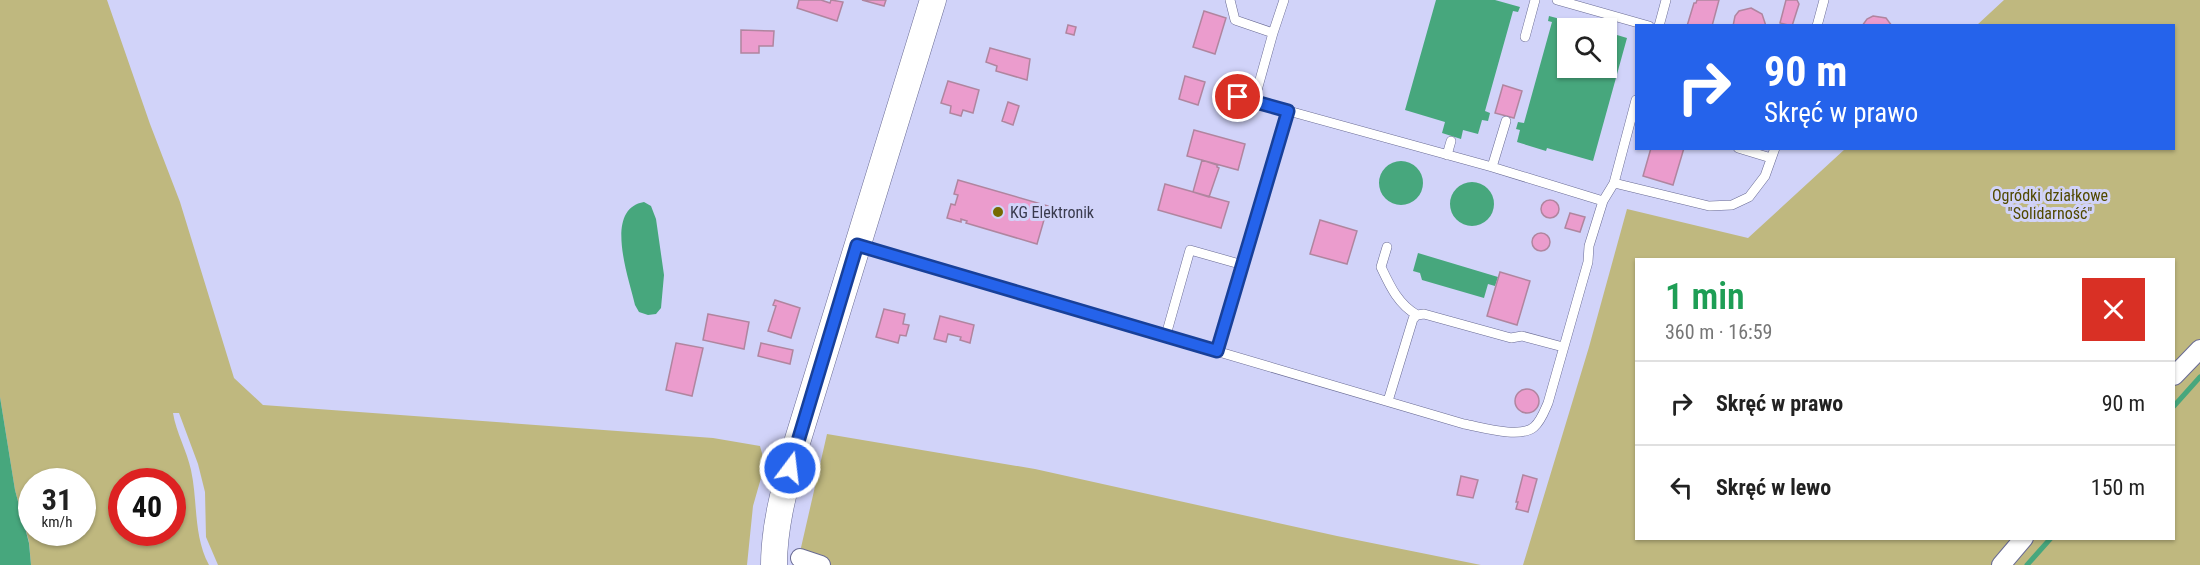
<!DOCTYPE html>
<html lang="pl">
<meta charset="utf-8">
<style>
body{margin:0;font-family:"Roboto Condensed",sans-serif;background:#f6f6f6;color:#222;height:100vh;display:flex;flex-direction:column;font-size:22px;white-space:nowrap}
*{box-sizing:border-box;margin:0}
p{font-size:20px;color:#767676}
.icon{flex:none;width:33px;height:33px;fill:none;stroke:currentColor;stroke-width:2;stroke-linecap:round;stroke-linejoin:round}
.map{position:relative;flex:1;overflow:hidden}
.side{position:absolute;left:1635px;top:258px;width:540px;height:282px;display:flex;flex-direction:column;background:#fff;border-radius:0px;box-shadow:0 2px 4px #0004}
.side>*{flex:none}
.guide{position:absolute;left:1635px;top:24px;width:540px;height:126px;border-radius:0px;box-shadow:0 2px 4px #0004;background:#2563eb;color:#fff;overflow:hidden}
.buttons{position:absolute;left:1557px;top:18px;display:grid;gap:12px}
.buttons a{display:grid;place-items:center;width:60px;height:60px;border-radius:0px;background:#fff;box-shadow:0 2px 4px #0004;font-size:30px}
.speed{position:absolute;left:18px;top:468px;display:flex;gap:12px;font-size:30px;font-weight:700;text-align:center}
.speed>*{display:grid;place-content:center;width:78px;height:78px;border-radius:50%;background:#fff;box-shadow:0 2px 4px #0004;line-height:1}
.speed small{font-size:15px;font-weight:400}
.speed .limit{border:9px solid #d22;background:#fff;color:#111}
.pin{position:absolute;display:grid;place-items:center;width:51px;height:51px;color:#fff;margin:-26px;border:3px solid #fff;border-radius:50%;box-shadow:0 2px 6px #0007}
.me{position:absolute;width:66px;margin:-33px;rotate:15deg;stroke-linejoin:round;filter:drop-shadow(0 0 4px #0008)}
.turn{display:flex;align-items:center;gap:21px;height:126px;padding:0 30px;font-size:27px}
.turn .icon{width:78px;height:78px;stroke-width:2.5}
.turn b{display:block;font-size:42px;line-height:51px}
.round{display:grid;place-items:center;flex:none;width:63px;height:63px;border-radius:0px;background:#f6f6f6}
.overview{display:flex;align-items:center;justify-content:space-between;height:102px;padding:0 30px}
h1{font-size:36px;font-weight:600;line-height:45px;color:#1e9e55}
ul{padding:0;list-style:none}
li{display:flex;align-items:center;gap:18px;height:84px;padding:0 30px;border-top:2px solid #e0e0e0}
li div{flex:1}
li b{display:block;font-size:22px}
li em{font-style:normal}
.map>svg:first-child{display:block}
.green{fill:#bfb87f;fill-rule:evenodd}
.water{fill:#47a77d}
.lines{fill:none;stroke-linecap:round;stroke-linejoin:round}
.stream{stroke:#47a77d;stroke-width:5}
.building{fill:#eb9ccd;stroke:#b0859f;stroke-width:1.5}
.lane-casing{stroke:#696b94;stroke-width:10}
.street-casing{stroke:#696b94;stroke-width:20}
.secondary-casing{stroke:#696b94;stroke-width:27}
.lane{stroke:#fff;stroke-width:9}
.street{stroke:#fff;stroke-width:18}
.secondary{stroke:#fff;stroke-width:26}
.route-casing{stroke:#184099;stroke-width:15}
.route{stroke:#2563eb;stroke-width:10}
.poi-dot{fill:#756a02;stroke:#d1d3f9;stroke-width:2}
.labels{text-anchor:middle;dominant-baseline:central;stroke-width:6;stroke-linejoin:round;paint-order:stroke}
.park-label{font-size:16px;fill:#514900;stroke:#d1d3f9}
.poi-label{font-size:16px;fill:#393a4d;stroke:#d1d3f9;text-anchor:start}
</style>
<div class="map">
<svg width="2200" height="565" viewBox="0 0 2200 565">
<rect width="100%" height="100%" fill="#d1d3f9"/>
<!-- green -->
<path class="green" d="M0 0H107L150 124 180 202 234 378 263 405 713 438 760 446 765 464 753 506 747 565H218L206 537 205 492 198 464 179 413H173C176 432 187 451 191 470 198 502 193 535 209 565H31L29 542 15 490 0 397ZM32 482H82V532H32ZM122 482H172V532H122Z
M2004 0H2200V565H1523L1589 347 1627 209 1748 238 1845 149 2174 148V26L1977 25ZM1636 260H2174V538H1636Z
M827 434 1035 469 1337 536 1481 565H801L800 552Z"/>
<!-- water -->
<path class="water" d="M1436 0H1495L1520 7 1518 12 1513 11 1485 111 1490 113 1488 121 1482 120 1478 134 1463 130 1461 139 1442 133 1445 122 1405 110Z
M1549 16 1594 28H1568V68H1606L1607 32 1627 38 1593 161 1547 148 1546 151 1517 142 1520 130 1516 129 1518 122 1524 123 1552 22 1548 21Z
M1379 183a22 22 0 1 1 44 0a22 22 0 1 1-44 0Z
M1450 204a22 22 0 1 1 44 0a22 22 0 1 1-44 0Z
M644 202 651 206 656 219 664 275 661 308 656 314 648 315 639 312 635 305C629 278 603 209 644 202Z
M1418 253 1498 277 1495 286 1488 284 1484 298 1422 280 1420 273 1413 271Z
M0 397 15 490 29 543 31 565H0Z"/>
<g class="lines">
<!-- stream -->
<path class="stream" d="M2174 406 2200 377
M2027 565 2051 538"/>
</g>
<!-- building -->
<path class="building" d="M799 0H821L830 3 831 0 843 2 837 21 797 8Z
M862 0H886L884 6Z
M1697 0H1719L1712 26H1687L1694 3H1696Z
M1786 0H1797L1799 4 1792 26 1780 23Z
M1751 8 1762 14 1766 26H1733L1735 16 1739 11Z
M1204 11 1226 18 1215 54 1193 47Z
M1873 16 1886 18 1892 26H1862L1867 19Z
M1068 25 1076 27 1074 35 1066 33Z
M741 30 774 31 773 46H759V53H741Z
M990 48 1030 59 1027 80 996 71 997 66 986 62Z
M1185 76 1205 82 1198 105 1179 99Z
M948 81 979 90 973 113 963 110 961 116 950 113 951 106 941 103Z
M1503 85 1522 91 1514 118 1495 113Z
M1008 102 1019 106 1013 125 1002 121Z
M1194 130 1245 144 1238 170 1187 156Z
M1651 148H1684L1673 185 1643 176Z
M1202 160 1217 165V167L1219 168 1209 197 1193 192Z
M958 180 1048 206 1037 244 966 223 967 221 961 219V222L947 218 951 204 955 205 958 195 954 194Z
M1165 184 1229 202 1221 228 1158 210Z
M1541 209a9 9 0 1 1 18 0a9 9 0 1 1-18 0Z
M1570 213 1585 217 1580 232 1565 228Z
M1320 220 1357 231 1347 264 1310 254Z
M1532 242a9 9 0 1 1 18 0a9 9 0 1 1-18 0Z
M1500 272 1530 281 1517 325 1487 316Z
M775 300 800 308 791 338 768 331 776 306 773 305Z
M884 309 905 314 903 324 909 325 906 336 900 335 898 343 876 337Z
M708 314 749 322 744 349 703 340Z
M940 316 974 325 970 343 960 340 961 337 948 334 946 342 934 339Z
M676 343 703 348 692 396 666 390Z
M761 343 793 350 790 364 758 356Z
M1515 401a12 12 0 1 1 24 0a12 12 0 1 1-24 0Z
M1523 475 1537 479 1528 512 1516 509 1518 502H1516Z
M1461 476 1478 480 1473 498 1457 495Z"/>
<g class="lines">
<!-- lane casing -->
<g class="lane-casing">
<path id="lane" d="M1230 0 1235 20 1273 33 1254 101
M1557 0 1649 26
M1659 26 1666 0
M1817 26 1824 0
M1273 33 1284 0
M1525 37 1535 0
M1223 93 1492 167 1603 201
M1738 148 1771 158
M1447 155 1451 141
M1492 167 1506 121
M1614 183 1709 206 1732 205 1749 197 1765 176 1775 148
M859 246 1464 424C1481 427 1520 439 1534 427 1541 421 1544 412 1548 403L1588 262 1589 246 1603 201 1614 183 1636 100
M1387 247 1381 267C1390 286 1398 304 1417 315
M1166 335 1190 250 1243 265
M1217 351 1288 111
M1388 401 1413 319 1417 315 1424 314 1511 338 1522 336 1563 347"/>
</g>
<!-- street casing -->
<g class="street-casing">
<path id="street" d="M2174 376 2200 349
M800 558 821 565
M2001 565 2024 538"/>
</g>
<!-- secondary casing -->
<g class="secondary-casing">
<path id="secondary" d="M774 565C774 525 785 487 795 449L933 0"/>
</g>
<!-- lane -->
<use href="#lane" class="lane"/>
<!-- street -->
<use href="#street" class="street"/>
<!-- secondary -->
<use href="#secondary" class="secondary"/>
</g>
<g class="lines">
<!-- route casing -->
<g class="route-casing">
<path id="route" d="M790 468 857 245 1217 351 1288 111 1238 97"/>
</g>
<!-- route -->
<use href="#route" class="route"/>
</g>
<!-- markers -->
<circle class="poi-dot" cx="998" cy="212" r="6"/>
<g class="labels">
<!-- park labels -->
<g class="park-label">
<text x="2050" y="195">Ogródki działkowe<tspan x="2050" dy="18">"Solidarność"</tspan></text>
</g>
<!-- poi labels -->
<g class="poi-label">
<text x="1010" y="212">KG Elektronik</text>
</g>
</g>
</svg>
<div class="buttons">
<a><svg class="icon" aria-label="search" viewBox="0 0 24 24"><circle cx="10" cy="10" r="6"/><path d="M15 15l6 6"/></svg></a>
</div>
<div class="speed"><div>31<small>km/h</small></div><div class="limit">40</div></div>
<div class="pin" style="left:1238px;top:97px;background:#d93025"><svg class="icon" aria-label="arrive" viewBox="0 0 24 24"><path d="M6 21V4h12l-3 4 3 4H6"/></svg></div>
<svg class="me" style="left:790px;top:468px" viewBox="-20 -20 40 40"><circle r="17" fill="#2563eb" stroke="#fff" stroke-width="3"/><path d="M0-11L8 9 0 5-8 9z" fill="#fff"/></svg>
<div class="guide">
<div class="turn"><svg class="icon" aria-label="right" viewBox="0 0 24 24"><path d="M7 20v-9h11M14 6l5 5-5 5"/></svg><div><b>90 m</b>Skręć w prawo</div></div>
</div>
<section class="side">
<div class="overview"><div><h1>1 min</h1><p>360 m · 16:59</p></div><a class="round" style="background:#d93025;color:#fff"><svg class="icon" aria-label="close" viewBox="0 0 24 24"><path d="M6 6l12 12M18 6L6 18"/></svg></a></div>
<ul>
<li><svg class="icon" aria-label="right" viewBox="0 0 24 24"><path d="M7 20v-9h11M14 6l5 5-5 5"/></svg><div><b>Skręć w prawo</b></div><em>90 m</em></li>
<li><svg class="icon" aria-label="left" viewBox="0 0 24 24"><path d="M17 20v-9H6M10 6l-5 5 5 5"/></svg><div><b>Skręć w lewo</b></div><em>150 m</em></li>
</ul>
</section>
</div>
